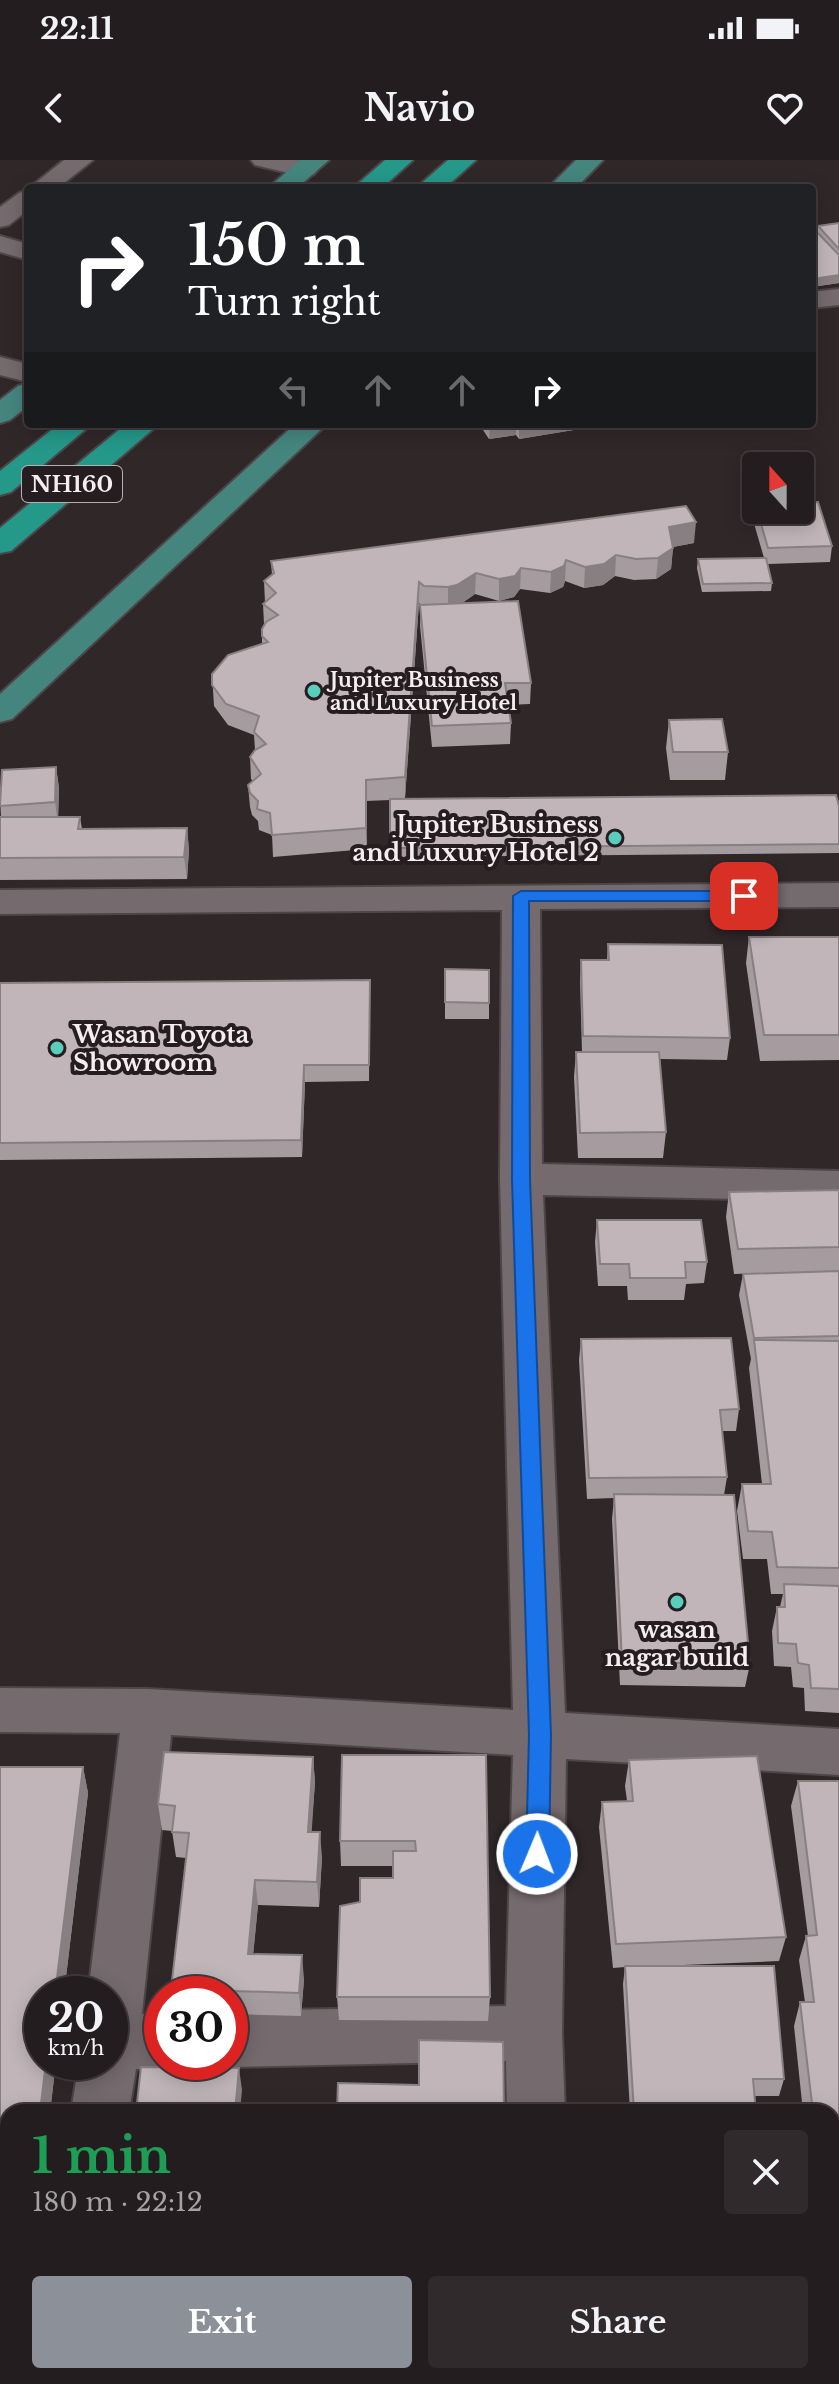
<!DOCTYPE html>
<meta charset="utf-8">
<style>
body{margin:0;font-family:"Libre Baskerville",serif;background:#302a2c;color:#f1f3f6;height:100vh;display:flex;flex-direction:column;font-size:30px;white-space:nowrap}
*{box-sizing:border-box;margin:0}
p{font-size:26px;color:#a3a2a4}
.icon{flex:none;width:44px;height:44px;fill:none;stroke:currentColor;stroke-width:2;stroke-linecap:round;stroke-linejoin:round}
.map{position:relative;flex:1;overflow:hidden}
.side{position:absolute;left:0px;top:1944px;width:840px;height:280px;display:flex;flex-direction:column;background:#241d1f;border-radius:24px 24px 0 0;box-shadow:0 4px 20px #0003,0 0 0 2px #413b3d}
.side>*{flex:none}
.top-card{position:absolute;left:24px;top:24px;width:792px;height:244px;border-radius:8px;box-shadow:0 4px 20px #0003,0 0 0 2px #413b3d;background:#202124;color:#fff;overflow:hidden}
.needle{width:52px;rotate:339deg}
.fabs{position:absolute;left:742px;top:292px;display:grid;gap:16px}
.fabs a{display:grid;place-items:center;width:72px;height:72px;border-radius:8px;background:#241d1f;box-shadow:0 4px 20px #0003,0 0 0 2px #413b3d;font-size:40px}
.speed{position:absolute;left:24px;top:1816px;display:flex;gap:16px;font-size:40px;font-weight:700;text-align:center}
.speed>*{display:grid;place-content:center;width:104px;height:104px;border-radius:50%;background:#241d1f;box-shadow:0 4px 20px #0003,0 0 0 2px #413b3d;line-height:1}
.speed small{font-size:20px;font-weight:400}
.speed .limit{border:12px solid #d22;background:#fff;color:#111}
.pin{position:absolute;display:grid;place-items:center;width:68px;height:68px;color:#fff;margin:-34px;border-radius:16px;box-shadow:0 4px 12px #0006}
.me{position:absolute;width:88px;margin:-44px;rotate:1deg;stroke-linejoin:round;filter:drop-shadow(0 0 6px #0008)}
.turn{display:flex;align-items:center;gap:28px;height:168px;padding:0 32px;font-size:36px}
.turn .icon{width:104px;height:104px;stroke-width:2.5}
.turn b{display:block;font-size:56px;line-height:68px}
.lanes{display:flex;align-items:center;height:76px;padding:0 32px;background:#0003;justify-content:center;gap:40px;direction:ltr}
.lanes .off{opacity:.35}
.round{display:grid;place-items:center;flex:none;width:84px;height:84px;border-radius:8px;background:#302a2c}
.overview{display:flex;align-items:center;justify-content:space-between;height:136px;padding:0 32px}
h1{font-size:48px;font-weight:700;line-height:60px;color:#1e9e55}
.action{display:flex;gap:16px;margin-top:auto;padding:16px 32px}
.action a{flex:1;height:92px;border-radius:8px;background:#8c9099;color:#fff;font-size:32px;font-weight:700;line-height:92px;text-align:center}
.action a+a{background:#302a2c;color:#f1f3f6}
.status{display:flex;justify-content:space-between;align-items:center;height:56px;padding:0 40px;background:#241d1f;direction:ltr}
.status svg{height:22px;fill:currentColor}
header{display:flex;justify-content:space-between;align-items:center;height:104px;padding:0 32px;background:#241d1f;font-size:36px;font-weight:700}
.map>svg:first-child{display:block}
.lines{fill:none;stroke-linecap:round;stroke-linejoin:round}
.minor-casing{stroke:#4d4547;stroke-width:4}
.major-casing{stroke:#4d4547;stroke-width:4}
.highway-casing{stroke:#4d4547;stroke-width:4}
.minor{fill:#756a6d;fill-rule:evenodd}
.major{fill:#44867e;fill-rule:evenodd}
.highway{fill:#249889;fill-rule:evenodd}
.wall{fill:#a69c9f}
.shaded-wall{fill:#877f82}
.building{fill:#c1b5b9;stroke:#877f82;stroke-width:2}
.route{fill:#1a73e8;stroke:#114b97;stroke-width:2}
.poi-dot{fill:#5acebd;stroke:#261d20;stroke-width:3}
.labels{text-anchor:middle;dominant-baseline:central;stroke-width:8;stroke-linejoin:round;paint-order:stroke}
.far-poi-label{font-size:20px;font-weight:bold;fill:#f5eef0;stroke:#261d20;text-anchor:start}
.shield{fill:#261d20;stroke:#b7afb2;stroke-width:2}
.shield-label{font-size:22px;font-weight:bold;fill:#f5eef0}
.poi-label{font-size:24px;font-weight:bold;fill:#f5eef0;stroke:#261d20;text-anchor:end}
</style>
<div class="status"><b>22:11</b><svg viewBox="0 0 49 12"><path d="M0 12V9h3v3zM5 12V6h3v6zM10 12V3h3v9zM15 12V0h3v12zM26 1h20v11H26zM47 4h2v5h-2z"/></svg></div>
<header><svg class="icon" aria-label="back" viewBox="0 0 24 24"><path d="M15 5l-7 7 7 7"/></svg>Navio<svg class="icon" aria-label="heart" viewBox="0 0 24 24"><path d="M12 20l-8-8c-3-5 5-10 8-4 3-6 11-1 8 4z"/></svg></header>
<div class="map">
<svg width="839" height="2224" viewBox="0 0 839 2224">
<rect width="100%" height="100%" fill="#302729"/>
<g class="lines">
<!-- minor casing -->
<g class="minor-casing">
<path id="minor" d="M64 0H93L58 28H29Z
M251 0H298L314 4 318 9 314 14 305 17 255 5Z
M28 30V50L9 65 0 67V47L19 33Z
M0 76 28 84V100L0 92Z
M839 129V145L812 148V132Z
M0 197 28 204V222L0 215Z
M839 723V747L540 749 542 1004 839 1011V1041L543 1035 565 1553 839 1569V1615L566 1599 562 1873 565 1952H507L506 1901 230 1907 219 1902H230V1851L506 1846 513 1595 171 1575 142 1854 162 1853V1902H178L162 1909H136L129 1952H71L79 1902H110V1834H88L120 1573 0 1572V1528L148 1529 513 1550 500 1019 502 750 0 754V730Z
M31 2216H93L92 2224H30Z
M515 2216H577V2224H515Z"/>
</g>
<!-- major casing -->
<g class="major-casing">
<path id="major" d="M300 0H329L297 28H268Z
M576 0H603L576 28H548Z
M28 223V246L10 260 0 263V240L18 226Z
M295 264H327L12 559 0 562V534Z"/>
</g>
<!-- highway casing -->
<g class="highway-casing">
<path id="highway" d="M385 0H413L382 28H353Z
M448 0H476L445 28H416Z
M59 264H92L11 332 0 335V311Z
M126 264H159L11 391 0 393V368Z"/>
</g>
<!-- minor -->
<use href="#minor" class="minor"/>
<!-- major -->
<use href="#major" class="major"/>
<!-- highway -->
<use href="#highway" class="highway"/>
</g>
<!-- wall -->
<path class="wall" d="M839 63V123L812 127V67L817 72 818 66Z
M479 264H610L519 279 516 275 489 279Z
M755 344 756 350H800L832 386 830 402 768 404 772 423 771 431 702 432 697 408 698 399 764 398 753 360Z
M694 383 673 387 671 409 656 419 634 420 615 416 603 425 584 428 565 421 563 427 550 433 520 429 514 437 499 441 475 434 462 443 531 523 530 544 508 545 511 563 510 584 432 587 420 466 421 445 419 443 405 638 839 646V693L390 697V640L366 641 367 689 273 697 272 675 259 670 258 661 252 655 250 647 248 625 253 621 251 619 250 597 255 590 254 575 228 565 214 546 212 514 262 484V469L264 464 263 444 265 442 264 421 272 415 271 401Z
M669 560 728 592 725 620H670L666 588Z
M56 607 59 628 58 657H80L82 669 187 668 189 690 187 719 0 720V657H1L0 637Z
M749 777H839V900L760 901 746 803Z
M608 784 730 878 727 900 660 899 666 972 663 998H578L574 917 576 892H582L580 821 581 800H607Z
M445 809 489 810V859H445Z
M370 820 369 921 305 922 302 997 0 1000V823Z
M839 1030V1553L805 1551 804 1528 793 1527 791 1507 774 1506 772 1471 777 1447H780L783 1434H771L767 1399H743L737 1351 742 1324H762L749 1208 751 1199 739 1135 743 1114 763 1113 734 1114 726 1057 729 1032Z
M597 1060 707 1102 704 1123 686 1124 684 1140H628L627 1126H598L595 1082Z
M581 1179 739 1249 736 1271H722L727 1317 724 1335 750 1504 745 1527 620 1525 612 1359 614 1338 587 1339 579 1200Z
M486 1595 490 1837 488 1861 339 1860 337 1837 360 1742 393 1718V1706H341L340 1681Z
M313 1597 315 1622 311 1672 322 1697 319 1747 258 1745 253 1794 304 1819 301 1856 230 1854V1834H172L171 1829 186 1698 176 1697 172 1671 162 1670 158 1644Z
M629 1600 786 1777 779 1801 659 1806 784 1919 779 1936H754L756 1952H630L623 1824 625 1807 613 1808 599 1667 602 1642 627 1641 625 1626Z
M0 1607H83L88 1633 64 1834H42L56 1902 50 1952H8V2075H0Z
M798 1621H839V1987H832V1952H803L794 1866 800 1842H805L799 1800 806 1776H808L791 1646Z
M839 1988V2159L832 2107V1989Z
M622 2216H818L819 2224H623Z"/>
<!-- shaded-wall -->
<path class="shaded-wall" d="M839 115V123L812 127 813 119Z
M490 264H516V275L489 279Z
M519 264H610L519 279Z
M696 362 694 383 667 388 669 367Z
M673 388 671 409 656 419 658 398Z
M616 395 615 416 603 425 584 428 585 407Z
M566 400 565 421 563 427 550 433 551 412Z
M521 408 520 429 514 437 499 441V419Z
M476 413 475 434 457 447 448 449V427Z
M419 422V443L405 638V617Z
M56 607 59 628 58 664 55 642Z
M187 668 189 690 187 719 184 697Z
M304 905 305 922 302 997 301 980Z
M313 1597 315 1622 310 1697 308 1672Z
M83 1607 88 1633 64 1834H55Z
M320 1672 322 1697 319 1747 317 1722Z
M255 1720 258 1745 251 1818 248 1794Z
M302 1795 304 1819 301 1856 299 1833Z
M46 1902H56L50 1952H40Z
M239 1908 242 1930 240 1952H235Z
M15 2216H24L23 2224H14Z"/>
<!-- building -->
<path class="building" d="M839 63V89L818 66Z
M812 67 839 95V115L813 119 812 118Z
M818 342 832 386 768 388 757 350H800V343Z
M686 346 696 362 669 367 673 388 658 398 636 399 616 395 604 404 585 407 566 400 564 406 551 412 521 408 515 416 499 419 476 413 457 425 448 427 424 426 419 422 405 617 366 620V668L272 675 270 653 257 649 258 641 250 633 248 625 261 614 250 597 255 590 266 584 254 572 259 556 226 544 212 525V514L228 495 268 482 262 476V469L266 462 278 455 263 444 276 433 264 421 274 413 271 401Z
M766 398 772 423 703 424 698 399Z
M518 441 531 523H505L511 563 432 566 420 445Z
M722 559 728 592H673L669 560Z
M56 607 55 642 0 646 2 610Z
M836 635 839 646V684L390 688V639Z
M0 657H80L78 669 187 668 184 697 0 698Z
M749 777H839V875H764Z
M608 784 722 785 730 878 583 876 581 800H609Z
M445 809 489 810V843L445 842Z
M370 820 369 905H304L301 980 0 983V823Z
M576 892H659L666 972 580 973Z
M839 1030V1087L738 1089 729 1032Z
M597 1060H701L707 1102H685L686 1118H630L629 1104H600Z
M839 1111V1176L754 1178 743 1114Z
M731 1178 739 1249 720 1250 727 1317 589 1318 581 1179Z
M754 1180 839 1181V1408L777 1407 772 1372 748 1371 742 1324H771Z
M614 1334 734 1335 750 1504 622 1502Z
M784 1424 839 1426V1529L811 1528 809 1505 798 1503 796 1484 778 1483 777 1447H785Z
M164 1592 313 1597 308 1672H320L317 1722 255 1720 248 1794 302 1795 299 1833 171 1829 189 1673 172 1672 175 1646 158 1644Z
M342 1595H486L490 1837H337L340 1746 360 1742V1718H393V1691H416L415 1681H340Z
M757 1596 786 1777 616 1784 602 1642 633 1641 629 1600Z
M0 1607H83L55 1834H42V1902H46L40 1952H8V2054H0Z
M798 1621H839V1965H832V1952H813L800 1842H814L806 1776 817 1775Z
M625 1806H774L784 1919H753L756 1952H634Z
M419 1880 503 1882 504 1952H337L338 1923 419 1925Z
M141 1907 239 1908 235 1952H136Z
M839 1988V2081L832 2031V1989Z
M0 2091H8V2216H15L14 2224H0Z
M105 2216H496V2224H104Z
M627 2216H818L819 2224H628Z"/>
<!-- route -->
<path class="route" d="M521 731H744L751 736 744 741H529L530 1019 551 1575 549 1694 545 1702 537 1705 530 1702 526 1694 529 1575 512 1019 513 736Z"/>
<!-- markers -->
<g class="poi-dot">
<circle cx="314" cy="531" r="8"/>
<circle cx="615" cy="678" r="8"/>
<circle cx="57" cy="888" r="8"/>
<circle cx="677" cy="1442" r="8"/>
</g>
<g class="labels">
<!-- far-poi labels -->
<g class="far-poi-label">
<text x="330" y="520">Jupiter Business<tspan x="330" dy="23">and Luxury Hotel</tspan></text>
</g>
<!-- shield labels -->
<rect class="shield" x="22" y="306" width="100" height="36" rx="6"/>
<g class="shield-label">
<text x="72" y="324">NH160</text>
</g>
<!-- poi labels -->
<g class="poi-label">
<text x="599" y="664">Jupiter Business<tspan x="599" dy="28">and Luxury Hotel 2</tspan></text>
<text x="73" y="874" text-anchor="start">Wasan Toyota<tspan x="73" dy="28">Showroom</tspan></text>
<text x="677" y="1469" text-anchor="middle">wasan<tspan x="677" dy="28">nagar build</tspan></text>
</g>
</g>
</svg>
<div class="fabs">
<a><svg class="needle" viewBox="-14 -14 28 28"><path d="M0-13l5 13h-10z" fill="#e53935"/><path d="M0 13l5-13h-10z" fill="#a3a2a4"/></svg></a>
</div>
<div class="speed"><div>20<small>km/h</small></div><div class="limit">30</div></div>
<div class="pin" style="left:744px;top:736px;background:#d93025"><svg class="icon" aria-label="arrive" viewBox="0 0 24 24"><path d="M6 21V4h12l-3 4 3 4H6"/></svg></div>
<svg class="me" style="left:537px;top:1694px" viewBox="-20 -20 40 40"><circle r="17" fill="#1a73e8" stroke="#fff" stroke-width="3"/><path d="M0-11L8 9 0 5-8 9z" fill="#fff"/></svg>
<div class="top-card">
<div class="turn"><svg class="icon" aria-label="right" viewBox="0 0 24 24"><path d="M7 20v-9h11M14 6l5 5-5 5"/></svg><div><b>150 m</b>Turn right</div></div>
<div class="lanes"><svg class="icon off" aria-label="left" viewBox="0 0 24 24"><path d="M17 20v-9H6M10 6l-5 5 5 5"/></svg><svg class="icon off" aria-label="ahead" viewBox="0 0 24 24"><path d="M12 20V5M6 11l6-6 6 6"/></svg><svg class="icon off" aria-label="ahead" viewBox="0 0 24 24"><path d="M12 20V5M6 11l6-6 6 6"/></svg><svg class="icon" aria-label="right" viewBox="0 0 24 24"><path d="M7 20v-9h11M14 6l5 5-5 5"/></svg></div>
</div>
<section class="side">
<div class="overview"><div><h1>1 min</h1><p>180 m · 22:12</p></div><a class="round"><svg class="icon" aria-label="close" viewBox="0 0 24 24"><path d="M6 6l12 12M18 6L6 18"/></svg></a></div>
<div class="action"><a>Exit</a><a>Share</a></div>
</section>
</div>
